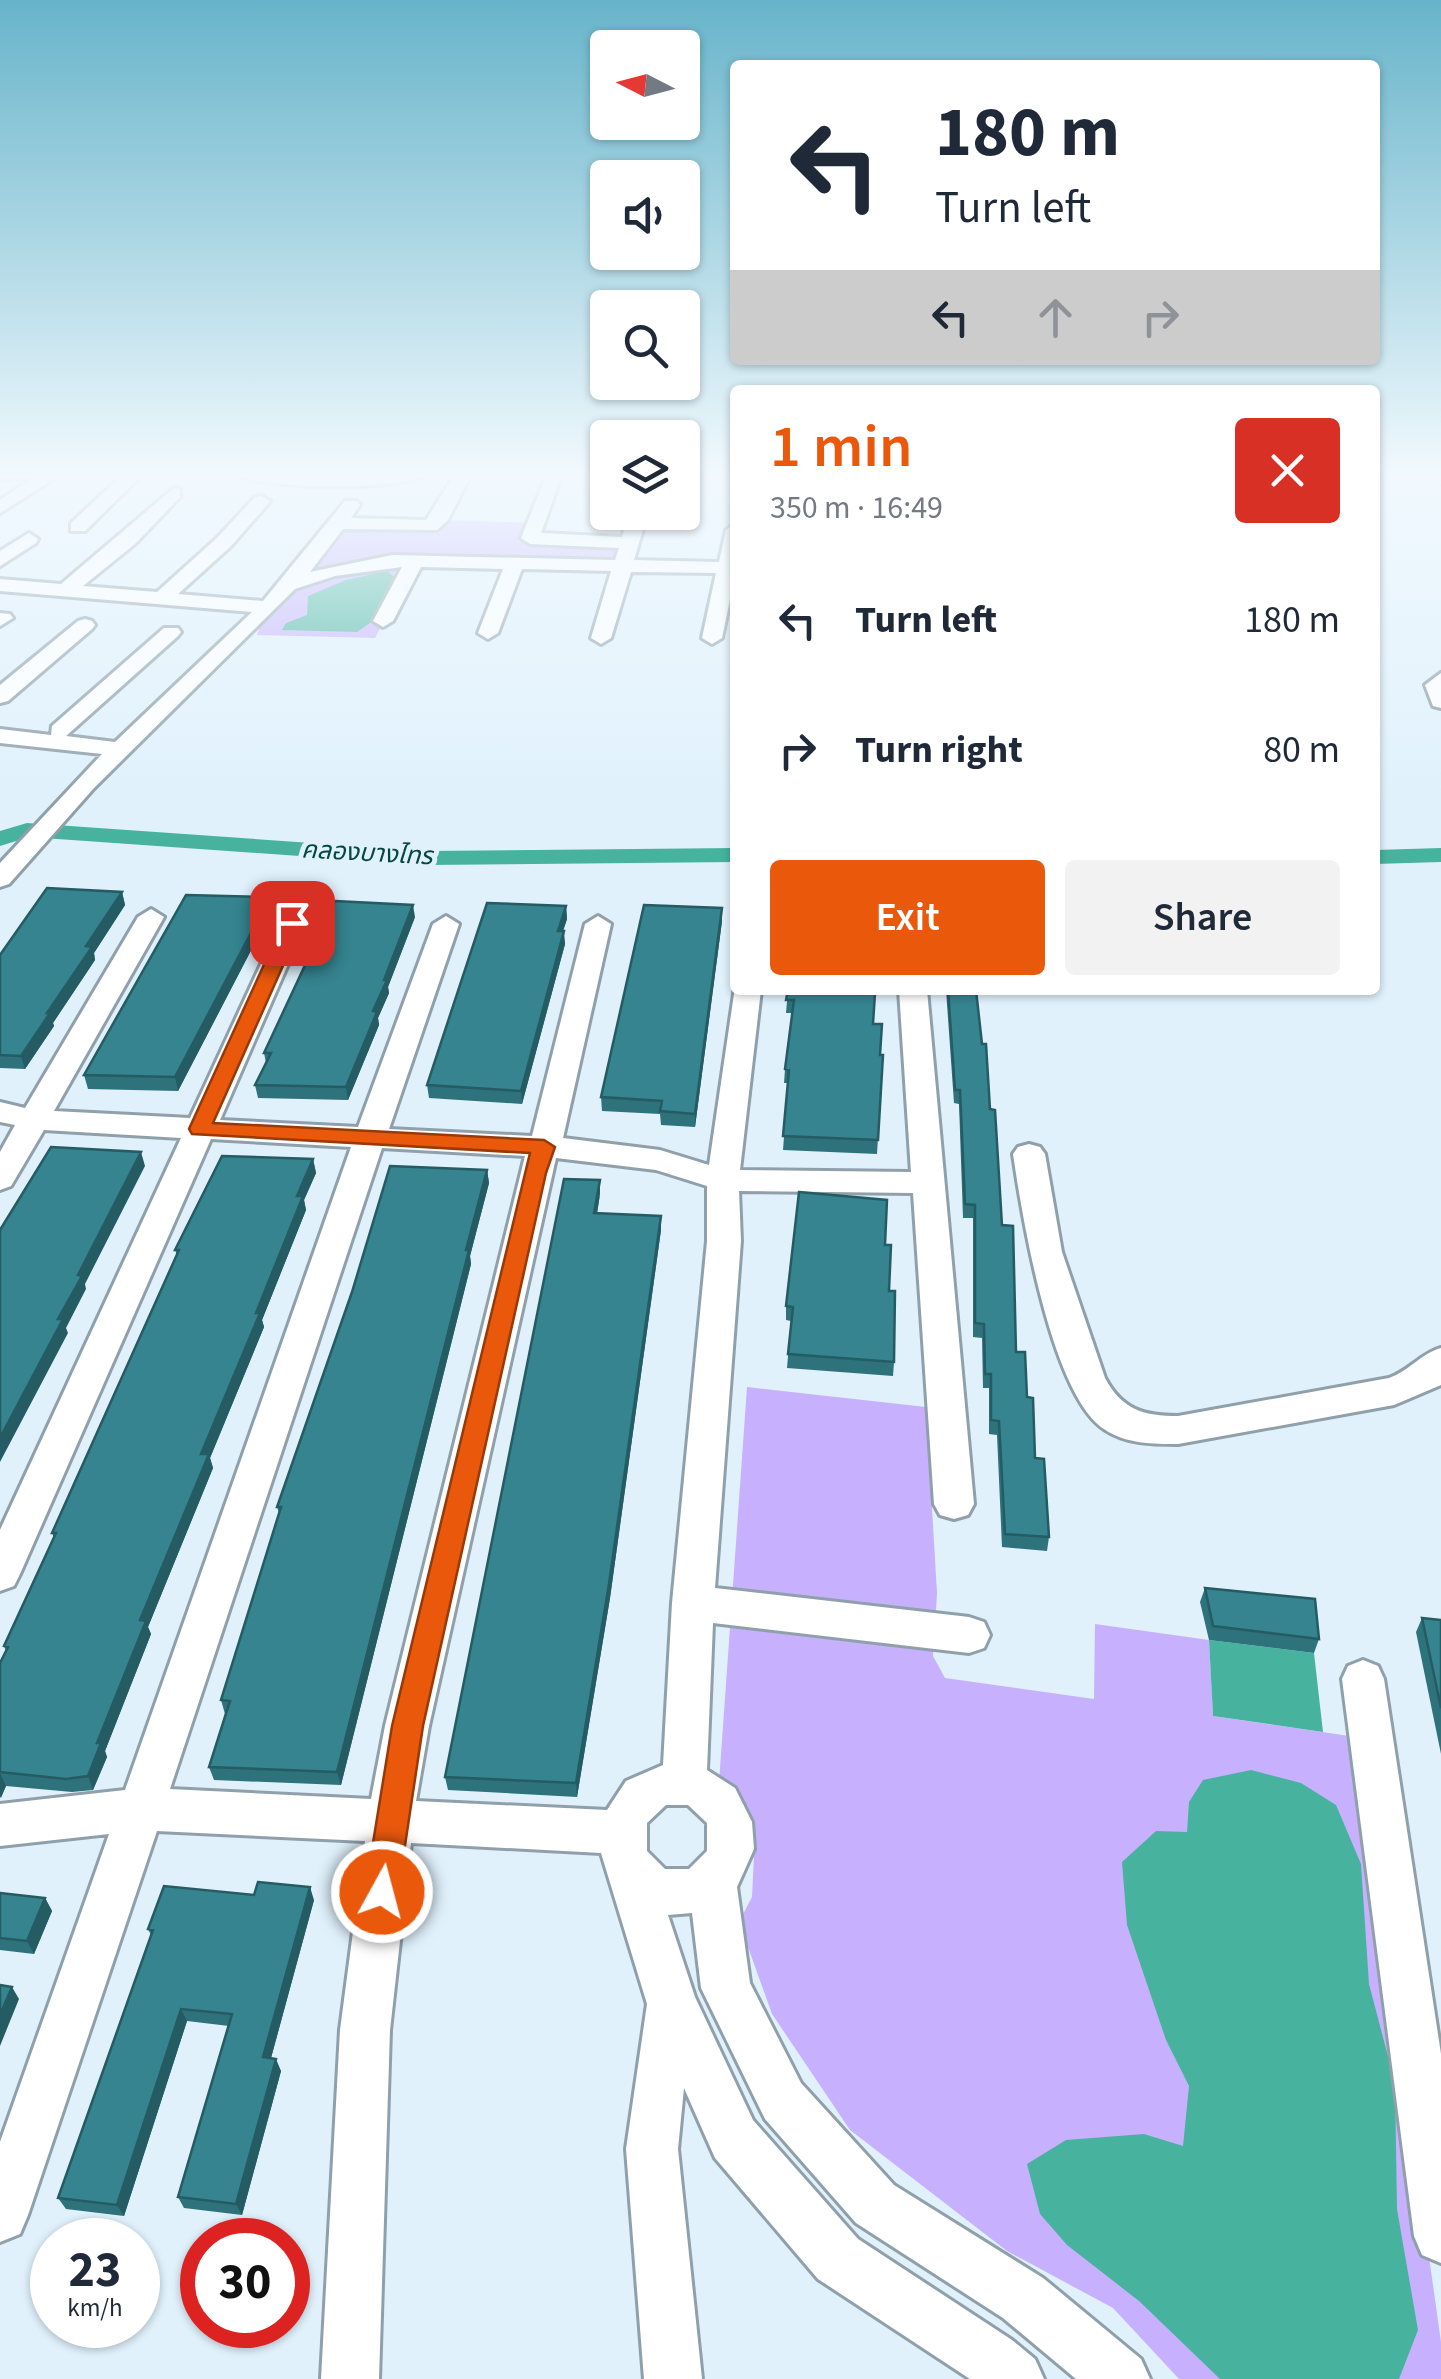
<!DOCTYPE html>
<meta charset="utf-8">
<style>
body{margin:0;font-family:"Source Sans 3","Noto Sans Thai",sans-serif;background:#f2f2f3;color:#1f2937;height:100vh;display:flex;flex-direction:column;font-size:38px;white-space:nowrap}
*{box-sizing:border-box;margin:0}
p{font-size:32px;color:#747a83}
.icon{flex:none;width:55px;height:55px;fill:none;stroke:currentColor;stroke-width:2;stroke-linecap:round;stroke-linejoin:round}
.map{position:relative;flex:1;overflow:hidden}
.side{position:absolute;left:730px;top:385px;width:650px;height:610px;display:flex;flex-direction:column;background:#fff;border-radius:10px;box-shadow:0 2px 8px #0004}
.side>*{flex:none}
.guide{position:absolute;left:730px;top:60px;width:650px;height:305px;border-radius:10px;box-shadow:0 2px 8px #0004;background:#fff;color:#1f2937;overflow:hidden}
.needle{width:65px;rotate:276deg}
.controls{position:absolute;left:590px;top:30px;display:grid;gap:20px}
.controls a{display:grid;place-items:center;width:110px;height:110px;border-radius:10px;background:#fff;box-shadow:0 2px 8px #0004;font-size:50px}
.speed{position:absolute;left:30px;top:2218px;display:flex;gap:20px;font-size:50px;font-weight:700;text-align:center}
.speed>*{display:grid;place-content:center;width:130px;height:130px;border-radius:50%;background:#fff;box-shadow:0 2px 8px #0004;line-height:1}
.speed small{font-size:25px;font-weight:400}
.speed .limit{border:15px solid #d22;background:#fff;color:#111}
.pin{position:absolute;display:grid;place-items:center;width:85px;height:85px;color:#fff;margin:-42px;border-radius:20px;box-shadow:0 5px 15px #0006}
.me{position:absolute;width:110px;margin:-55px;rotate:7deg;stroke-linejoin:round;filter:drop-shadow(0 0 8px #0008)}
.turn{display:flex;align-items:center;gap:35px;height:210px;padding:0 40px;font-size:45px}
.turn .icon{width:130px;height:130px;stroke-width:2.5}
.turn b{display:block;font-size:70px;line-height:85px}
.lanes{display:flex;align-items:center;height:95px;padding:0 40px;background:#0003;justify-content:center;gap:50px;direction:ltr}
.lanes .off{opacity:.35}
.round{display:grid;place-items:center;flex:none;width:105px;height:105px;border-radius:10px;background:#f2f2f3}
.summary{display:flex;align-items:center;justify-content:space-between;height:170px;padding:0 40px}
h1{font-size:60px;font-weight:600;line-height:75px;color:#ea580c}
.action{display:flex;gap:20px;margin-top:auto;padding:20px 40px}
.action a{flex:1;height:115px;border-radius:10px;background:#ea580c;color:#fff;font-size:40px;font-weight:600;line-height:115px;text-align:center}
.action a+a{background:#f2f2f3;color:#1f2937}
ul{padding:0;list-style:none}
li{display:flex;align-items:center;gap:30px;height:130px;padding:0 40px}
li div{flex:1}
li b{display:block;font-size:38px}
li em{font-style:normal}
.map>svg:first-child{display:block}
.green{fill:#c7b1fe}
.water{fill:#47b39e}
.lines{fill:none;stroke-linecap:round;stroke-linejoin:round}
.canal{fill:#47b39e;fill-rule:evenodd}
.street-casing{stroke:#90a0aa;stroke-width:6}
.street{fill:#fff;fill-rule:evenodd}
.wall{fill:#2e727b}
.shaded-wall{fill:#255c64}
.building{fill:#35848f;stroke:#255c64;stroke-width:2.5}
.route{fill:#ea580c;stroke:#983908;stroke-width:2.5}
.labels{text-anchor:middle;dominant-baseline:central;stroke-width:10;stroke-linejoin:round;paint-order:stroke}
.far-water-label{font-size:25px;font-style:italic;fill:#04473d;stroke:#e0f1fc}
</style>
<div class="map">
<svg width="1441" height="2379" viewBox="0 0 1441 2379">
<rect width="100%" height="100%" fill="#e0f1fc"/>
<!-- green -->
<path class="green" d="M439 520 536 523 530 538 633 540 622 566 416 561 375 638 257 635 266 607 339 523Z
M747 1387 926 1407 937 1593 933 1656 945 1678 1094 1699 1095 1624 1209 1640 1213 1716 1356 1737 1441 2342V2379H1179L1113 2308 1007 2251 850 2130 772 2014 739 1922 752 1897 754 1855 717 1811Z"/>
<!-- water -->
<path class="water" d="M387 571 396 578 370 623 357 632 282 630 286 623 307 615 308 596 346 580Z
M1209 1640 1314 1653 1323 1732 1213 1716Z
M1251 1770 1301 1783 1336 1805 1361 1864 1369 1984 1395 2083 1397 2209 1418 2330 1399 2379H1220L1139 2301 1067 2245 1040 2214 1027 2164 1066 2140 1144 2134 1183 2146 1189 2086 1166 2040 1127 1925 1122 1862 1156 1831 1187 1832 1189 1802 1203 1780Z"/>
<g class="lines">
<!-- canal -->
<path class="canal" d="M27 823 426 851 735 848V862L426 865 29 837 0 846V831Z
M1441 848V862L1375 864V850Z"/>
<!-- street casing -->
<g class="street-casing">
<path id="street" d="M0 471H75L57 477 0 513V500L33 478 0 479Z
M127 471H146L85 531H71V523Z
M227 471 362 476 434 471C408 493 252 490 227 471Z
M457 471 471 475 448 520 437 530 343 529 310 572 392 555 615 560 619 548 530 544 521 538 547 474 563 471 541 533 622 537 630 512H648L634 560 719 562 726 530 735 524V576L722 638 712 644 702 638 716 573 631 572 611 638 601 644 591 638 611 571 522 569 498 633 488 639 478 633 503 569 421 567 393 621 383 627 373 621 402 567 335 576 295 589 94 788 9 884 0 887V863L102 754 0 743V729L51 735 52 726 164 628H178L181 632 178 636 66 736 115 742 252 612 0 591V579L61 584 174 488 180 489V497L136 543 83 586 157 592 217 538 255 497 261 496 270 501 267 505 231 546 178 594 263 601 345 501H357L360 505 351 518 426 520Z
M29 533 38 539 36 543 0 566V551Z
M0 613 10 614 13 618 0 626Z
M85 619 92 621 95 625 92 629 8 701 0 703V685L78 621Z
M1441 673V708L1433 706 1425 685Z
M151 909 164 917 54 1111 190 1118 280 923 293 915 306 923 220 1120 358 1127 433 924 446 916 459 924 389 1129 532 1136 585 924 598 916 611 924 563 1138 660 1150 709 1165 735 987V990H761L740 1170 911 1172 899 990H927L974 1504 968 1515 954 1519 940 1515 934 1504 913 1193 739 1191 741 1241 715 1588 969 1617 984 1622 990 1635 984 1648 969 1653 713 1623 707 1770 735 1788 752 1822 754 1849 737 1887 750 1983 801 2083 894 2185 1043 2278 1141 2359 1150 2379H1076L1003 2318 856 2223 765 2119 701 1988 692 1913 668 1915 695 1997 753 2120 858 2239 1012 2340 1035 2359 1044 2379H970L818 2279 715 2158 684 2088 678 2149 702 2379H644L626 2149 647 2004 601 1853 411 1843 390 2030 379 2379H321L340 2030 365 1841 157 1831 28 2215 20 2234 0 2242V2142L109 1834 0 1846V1804L125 1790 351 1147 211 1139 20 1574 14 1586 0 1591V1530L181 1138 44 1130 11 1186 0 1190V1152L15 1125 0 1122V1102L25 1108 138 917ZM382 1148 525 1156 385 1726 371 1799 170 1789ZM556 1158 656 1170 707 1186V1241L672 1603 663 1765 626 1781 607 1810 416 1801 429 1726ZM666 1805H688L707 1823V1851L689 1869H665L647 1851V1823Z
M1029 1144 1040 1147 1045 1154 1062 1252 1105 1378C1122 1410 1144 1416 1178 1416L1389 1378C1409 1371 1422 1353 1441 1348V1385L1394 1405 1178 1444C1152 1444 1126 1444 1104 1429 1051 1394 1022 1215 1013 1154L1018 1147Z
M1363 1660 1378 1666 1384 1679 1441 2054V2263L1422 2255 1414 2236 1342 1679 1348 1666Z"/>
</g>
<!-- street -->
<use href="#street" class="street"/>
</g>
<!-- wall -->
<path class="wall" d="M122 892 125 905 94 953 95 960 53 1023 54 1026 25 1069 0 1068V955Z
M566 906 567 919 563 931 565 944 522 1104 429 1098 427 1085Z
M272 910 178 1091 88 1089 84 1075Z
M415 917 388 987 389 993 378 1018 379 1025 348 1100 258 1098 255 1085 266 1063 264 1053Z
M722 921 695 1127 661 1125 660 1114 602 1111 601 1097Z
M788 990 873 1024 880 1055H883L877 1154 783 1150 788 1083H784L785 1069 792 1013H786Z
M946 990H976L1016 1352 1027 1397 1035 1458 1049 1537 1047 1551 1002 1547 997 1435 989 1434V1388H983L982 1338 973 1337V1218H963L959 1104 954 1103Z
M313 1159 316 1173 304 1200 306 1210 262 1320 264 1327 210 1458 213 1468 148 1627 151 1634 105 1751 107 1757 93 1790 72 1792 6 1786 0 1798V1663L6 1651 4 1646 54 1538 52 1533 177 1255 175 1250Z
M487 1170 489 1183 470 1256 471 1264 341 1785 214 1780 209 1767 225 1714 221 1700 279 1513 277 1507Z
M600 1194 597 1213 661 1230 610 1598 577 1797 448 1790 445 1777Z
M885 1245 894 1362 893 1376 787 1368 791 1321 786 1320V1306Z
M1205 1588 1319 1639 1314 1653 1209 1640 1200 1602Z
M1422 1618 1441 1620V1754L1416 1632Z
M0 1893 45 1898 52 1911 34 1954 0 1950Z
M254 1895 314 1900 271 2058 281 2071 242 2215 184 2208 178 2197 229 2026 187 2021 124 2216 66 2209 58 2198 151 1935 148 1929Z"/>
<!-- shaded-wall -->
<path class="shaded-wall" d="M122 892 125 905 94 953 95 960 53 1023 54 1026 25 1069 21 1056 86 946Z
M270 897 272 910 178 1091 175 1077Z
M413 905 415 917 388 987 389 993 378 1018 379 1025 348 1100 346 1087 384 980Z
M566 906 567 919 559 943 558 931Z
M722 908V921L695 1127V1114Z
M564 931 565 944 522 1104 521 1091Z
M141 1152 145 1166 85 1284 86 1289 66 1328 68 1333 0 1462V1438L78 1275Z
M313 1159 316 1173 304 1200 306 1210 262 1320 264 1327 210 1458 213 1468 148 1627 151 1634 105 1751 107 1757 93 1790 88 1776 97 1743 201 1454 256 1313 297 1196Z
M487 1170 489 1183 470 1256 471 1264 341 1785 337 1772 466 1250Z
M600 1180V1194L595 1227 594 1213Z
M661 1216V1230L610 1598 577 1797 576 1783Z
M0 1773 6 1786 1 1798 0 1796Z
M310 1887 314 1900 268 2069 263 2057Z
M45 1898 52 1911 34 1954 27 1941Z
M12 1987 19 1999 0 2046V2015Z
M181 2009 187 2021 124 2216 117 2205Z
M276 2059 281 2071 242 2215 236 2204Z"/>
<!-- building -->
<path class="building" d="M47 888 122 892 86 946 92 947 47 1013H50L21 1056 0 1055V955Z
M186 895 270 897 175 1077 84 1075Z
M335 901 413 905 384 980H387L373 1011 377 1012 346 1087 255 1085 271 1053H264Z
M487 903 566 906 558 931H564L521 1091 427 1085Z
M644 905 722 908 695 1114 660 1111 662 1101 601 1097Z
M788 990H871L870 992 875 993 873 1024H882L880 1055H883L878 1140 783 1136 789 1070 785 1069 794 1000H786Z
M948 990H976L982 1044H986L990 1109 995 1110 1002 1225 1013 1226 1016 1352H1025L1027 1397 1033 1398 1035 1458 1044 1459 1049 1537 1005 1534 999 1421 991 1420V1374H985L984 1324 975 1323V1205L965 1204 960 1090H955Z
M51 1147 141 1152 78 1275 82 1276 58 1319H63L0 1438V1230Z
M222 1156 313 1159 297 1196H303L256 1313H260L201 1454H209L140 1620 146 1621 97 1743H101L88 1776 66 1779 0 1772V1663L8 1647 4 1646 56 1533H52L179 1250H175Z
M390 1166 487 1170 466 1250H469L337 1772 209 1767 230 1701 221 1700 281 1507H277L352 1292Z
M564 1179 600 1180 594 1213 661 1216 609 1584 576 1783 445 1777Z
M799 1192 887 1200 885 1245H891L889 1291H895L894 1362 788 1354 793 1307 786 1306Z
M1205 1588 1315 1599 1319 1639 1213 1626Z
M1422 1618 1441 1620V1708Z
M258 1882 310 1887 263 2057 276 2059 236 2204 178 2197 232 2014 181 2009 117 2205 58 2198 153 1930 148 1929 164 1886 254 1895Z
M0 1893 45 1898 27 1941 0 1938Z
M0 1985 12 1987 0 2015Z"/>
<!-- sky -->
<linearGradient id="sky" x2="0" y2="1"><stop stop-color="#67b4ca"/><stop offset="0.59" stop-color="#f1f9fe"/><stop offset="1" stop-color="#f1f9fe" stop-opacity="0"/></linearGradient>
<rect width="1441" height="804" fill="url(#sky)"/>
<!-- route -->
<path class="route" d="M292 917 302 923 213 1123 544 1140 555 1147 546 1173 423 1726 398 1892 393 1903 382 1907 370 1903 365 1892 392 1726 530 1153 192 1134 189 1129 283 923Z"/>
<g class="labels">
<!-- far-water labels -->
<g class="far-water-label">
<text transform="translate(367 853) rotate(3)">คลองบางไทร</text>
</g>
</g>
</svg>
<div class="controls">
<a><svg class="needle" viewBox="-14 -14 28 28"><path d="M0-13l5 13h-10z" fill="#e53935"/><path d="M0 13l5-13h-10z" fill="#747a83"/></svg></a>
<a><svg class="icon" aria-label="sound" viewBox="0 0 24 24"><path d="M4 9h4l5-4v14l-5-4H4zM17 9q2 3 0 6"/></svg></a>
<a><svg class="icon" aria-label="search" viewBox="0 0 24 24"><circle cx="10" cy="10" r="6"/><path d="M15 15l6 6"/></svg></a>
<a><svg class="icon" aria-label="layers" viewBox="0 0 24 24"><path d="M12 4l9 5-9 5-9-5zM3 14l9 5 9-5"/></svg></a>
</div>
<div class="speed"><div>23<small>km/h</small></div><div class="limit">30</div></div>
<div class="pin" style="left:292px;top:923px;background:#d93025"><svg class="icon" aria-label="arrive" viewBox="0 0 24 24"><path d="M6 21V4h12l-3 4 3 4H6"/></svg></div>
<svg class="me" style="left:382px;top:1892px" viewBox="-20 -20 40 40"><circle r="17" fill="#ea580c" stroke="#fff" stroke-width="3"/><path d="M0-11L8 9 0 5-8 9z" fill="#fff"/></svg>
<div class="guide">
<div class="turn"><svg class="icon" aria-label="left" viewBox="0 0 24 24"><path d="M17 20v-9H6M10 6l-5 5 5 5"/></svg><div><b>180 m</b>Turn left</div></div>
<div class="lanes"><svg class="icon" aria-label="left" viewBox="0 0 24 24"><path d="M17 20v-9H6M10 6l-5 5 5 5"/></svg><svg class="icon off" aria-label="ahead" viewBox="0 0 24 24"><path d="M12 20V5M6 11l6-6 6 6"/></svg><svg class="icon off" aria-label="right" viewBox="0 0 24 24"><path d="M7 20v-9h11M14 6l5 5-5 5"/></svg></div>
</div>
<section class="side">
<div class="summary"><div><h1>1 min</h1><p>350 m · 16:49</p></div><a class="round" style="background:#d93025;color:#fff"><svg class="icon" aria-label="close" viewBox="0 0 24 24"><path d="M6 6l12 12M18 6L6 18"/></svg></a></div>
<ul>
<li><svg class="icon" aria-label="left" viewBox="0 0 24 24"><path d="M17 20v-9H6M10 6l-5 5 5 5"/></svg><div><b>Turn left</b></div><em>180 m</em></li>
<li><svg class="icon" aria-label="right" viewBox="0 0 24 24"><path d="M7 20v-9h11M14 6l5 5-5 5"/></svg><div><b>Turn right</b></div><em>80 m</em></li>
</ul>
<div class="action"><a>Exit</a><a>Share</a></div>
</section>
</div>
